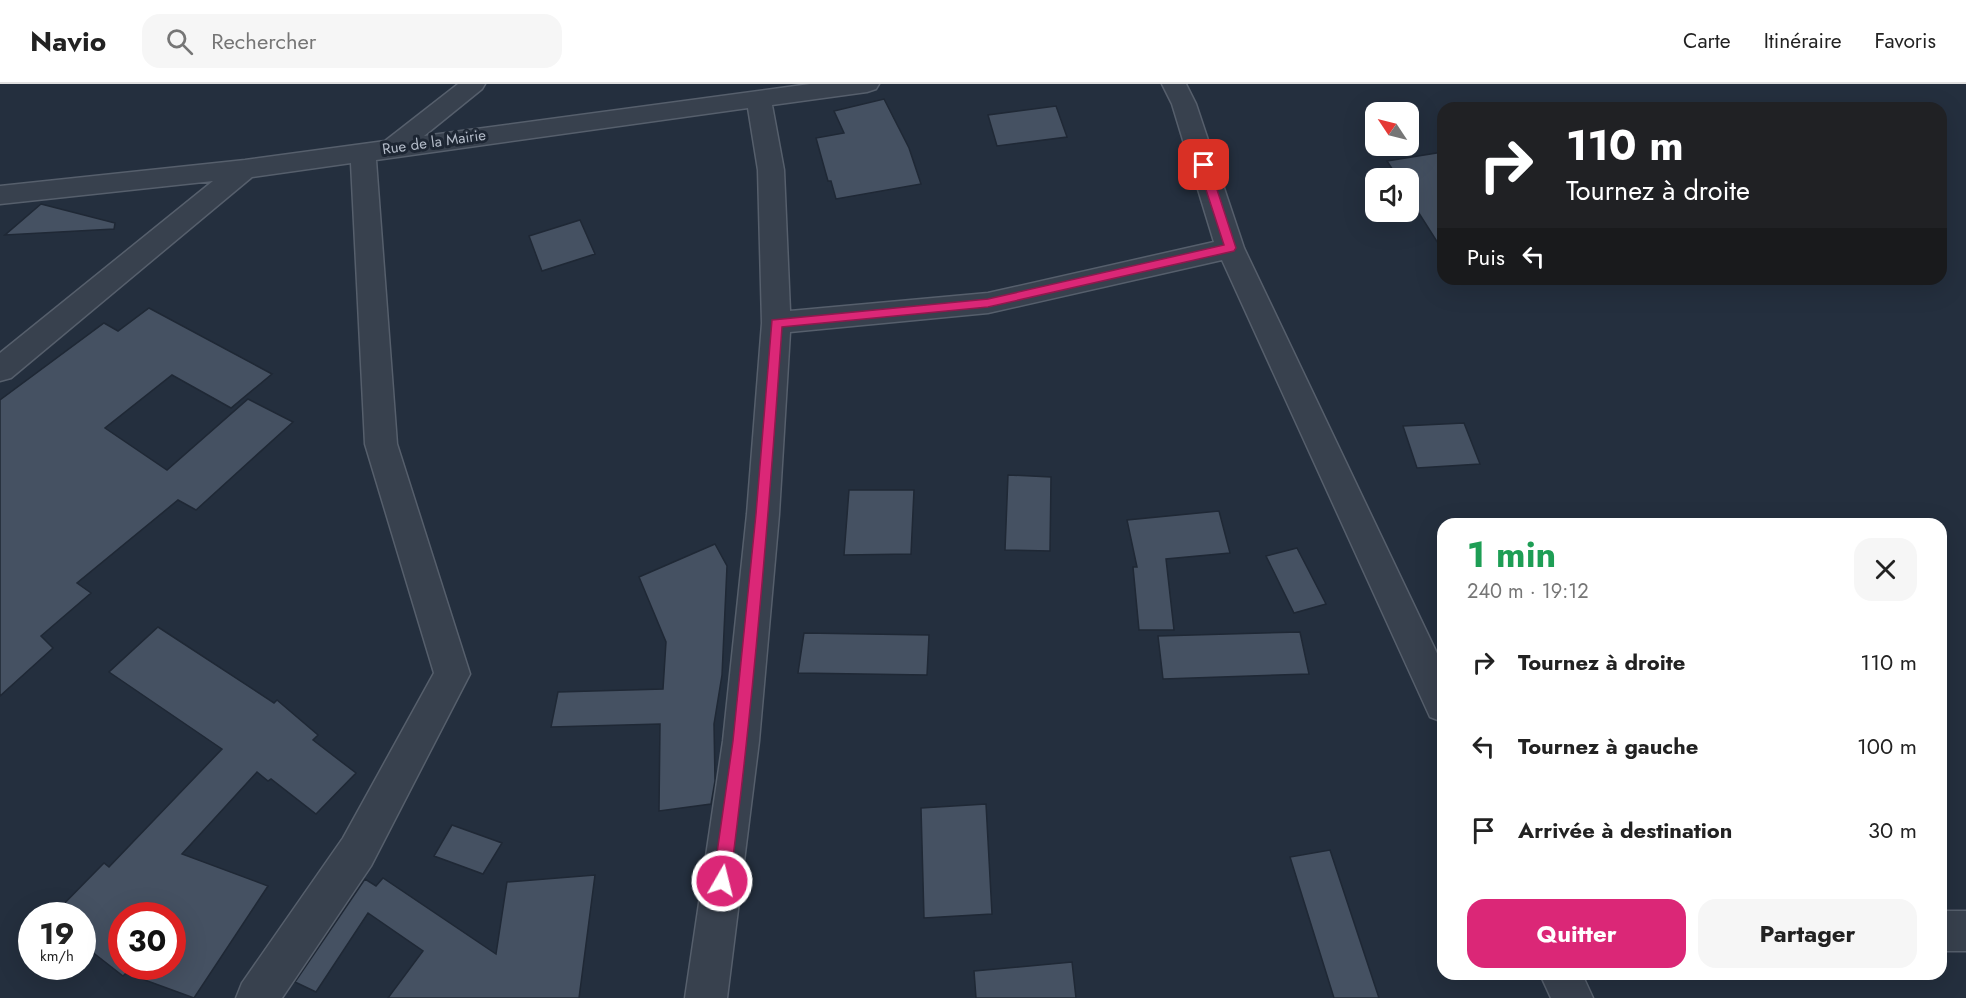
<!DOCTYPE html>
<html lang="fr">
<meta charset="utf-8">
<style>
body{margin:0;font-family:Jost,sans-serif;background:#f6f6f6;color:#222;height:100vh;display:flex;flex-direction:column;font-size:22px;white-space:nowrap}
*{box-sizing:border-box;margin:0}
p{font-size:20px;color:#767676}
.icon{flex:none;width:33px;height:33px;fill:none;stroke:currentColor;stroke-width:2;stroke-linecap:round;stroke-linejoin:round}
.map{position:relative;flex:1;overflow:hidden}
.sheet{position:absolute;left:1437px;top:434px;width:510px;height:462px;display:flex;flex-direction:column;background:#fff;border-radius:18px;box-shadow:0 6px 24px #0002}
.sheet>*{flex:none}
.top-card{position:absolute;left:1437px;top:18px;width:510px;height:183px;border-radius:18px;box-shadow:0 6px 24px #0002;background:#202124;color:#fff;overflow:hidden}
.needle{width:39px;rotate:305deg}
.controls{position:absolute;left:1365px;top:18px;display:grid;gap:12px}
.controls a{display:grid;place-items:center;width:54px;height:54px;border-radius:12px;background:#fff;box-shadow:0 6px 24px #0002;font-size:30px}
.speed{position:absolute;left:18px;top:818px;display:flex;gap:12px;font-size:30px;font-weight:700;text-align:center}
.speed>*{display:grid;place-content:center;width:78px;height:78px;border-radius:50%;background:#fff;box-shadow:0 6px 24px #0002;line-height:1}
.speed small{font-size:15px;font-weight:400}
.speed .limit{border:9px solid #d22;background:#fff;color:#111}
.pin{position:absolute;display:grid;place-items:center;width:51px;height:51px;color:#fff;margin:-26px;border-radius:12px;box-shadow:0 3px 9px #0006}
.me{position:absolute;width:66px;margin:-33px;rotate:8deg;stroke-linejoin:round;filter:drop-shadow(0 0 4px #0008)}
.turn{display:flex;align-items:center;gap:21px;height:126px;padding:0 30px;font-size:27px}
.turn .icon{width:78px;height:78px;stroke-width:2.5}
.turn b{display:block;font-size:42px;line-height:51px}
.then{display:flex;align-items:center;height:57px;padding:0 30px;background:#0003;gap:12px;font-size:22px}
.round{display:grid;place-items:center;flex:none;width:63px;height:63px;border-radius:18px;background:#f6f6f6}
.head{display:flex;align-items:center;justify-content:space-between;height:102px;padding:0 30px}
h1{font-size:36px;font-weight:700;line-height:45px;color:#1e9e55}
.primary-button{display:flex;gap:12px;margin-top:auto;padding:12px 30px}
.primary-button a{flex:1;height:69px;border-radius:18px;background:#db2777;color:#fff;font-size:24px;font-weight:700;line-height:69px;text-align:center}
.primary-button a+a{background:#f6f6f6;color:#222}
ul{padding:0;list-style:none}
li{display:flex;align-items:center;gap:18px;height:84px;padding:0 30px}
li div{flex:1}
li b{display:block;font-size:22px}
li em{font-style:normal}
header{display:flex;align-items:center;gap:36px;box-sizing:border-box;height:84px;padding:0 30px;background:#fff;border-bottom:2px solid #e0e0e0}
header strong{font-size:28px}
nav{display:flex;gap:33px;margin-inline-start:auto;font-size:21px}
.search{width:420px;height:54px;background:#f6f6f6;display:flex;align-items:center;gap:15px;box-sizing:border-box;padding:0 21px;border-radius:18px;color:#767676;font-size:22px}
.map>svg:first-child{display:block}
.building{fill:#455162;stroke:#1f2835;stroke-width:1.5;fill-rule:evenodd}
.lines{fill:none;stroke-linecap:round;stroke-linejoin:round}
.street-casing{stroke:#565f6c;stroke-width:3}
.street{fill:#38414e;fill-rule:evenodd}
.route{fill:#db2777;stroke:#8e194d;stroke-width:1.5}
.labels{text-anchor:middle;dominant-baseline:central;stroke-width:6;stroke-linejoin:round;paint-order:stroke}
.far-street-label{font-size:15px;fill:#b4bcc9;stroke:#1d2633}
</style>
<header>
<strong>Navio</strong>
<div class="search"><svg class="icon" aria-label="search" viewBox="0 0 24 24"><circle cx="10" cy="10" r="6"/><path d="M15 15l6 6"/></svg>Rechercher</div>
<nav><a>Carte</a><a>Itinéraire</a><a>Favoris</a></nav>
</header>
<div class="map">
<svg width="1966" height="914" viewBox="0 0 1966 914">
<rect width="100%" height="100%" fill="#242f3e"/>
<!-- building -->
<path class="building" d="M884 15 909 64 921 100 836 115 831 97H828L816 54 844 49 834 27Z
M1056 22 1067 53 997 62 988 31Z
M1443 68V167L1408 112V94H1398L1387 77Z
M41 120 115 139 114 145 5 151Z
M580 136 595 170 542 187 529 152Z
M149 224 272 290 231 324 172 291 105 344 167 386 248 315 293 338 196 426 178 416 77 499 91 509 41 552 53 564 0 612V316L104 239 118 247Z
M1464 339 1480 380 1417 384 1403 342Z
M1008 391 1051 393 1050 467 1005 466Z
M849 406H914L911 470 844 471Z
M1219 427 1230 469 1166 475 1174 546H1139L1133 483H1137L1127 436Z
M715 460 727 482 722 591 714 640 715 697 711 720 659 727 660 640 551 643 558 608 663 605 666 558 639 493Z
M1297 464 1326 520 1294 529 1266 472Z
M158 543 274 619 277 616 318 651 313 656 356 689 316 730 271 695 268 697 257 688 182 770 268 802 194 914 126 889 123 892 82 860V831H53L104 779 109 783 222 665 109 588ZM122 831H172V882H122Z
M1300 548 1309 590 1163 595 1158 552Z
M804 549 929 551 927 591 798 589Z
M986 720 992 830 924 834 921 724Z
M452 741 502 759 483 790 434 772Z
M1330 766 1379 914H1334L1290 773Z
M595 791 579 914H388L423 867 368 829 316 908 295 898 365 795 376 802 383 794 496 870 507 798Z
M1072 878 1076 914H976L974 887Z"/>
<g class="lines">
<!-- street casing -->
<g class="street-casing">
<path id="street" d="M458 0H485L482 5 424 52 810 0H879L876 5 867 8 772 21 784 86 790 227 988 209 1214 158 1172 20 1162 0H1186L1196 20 1244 164 1443 582V638L1430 633 1222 176 988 229 790 248 779 430 759 657 727 914H685L723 657 747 430 762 239 758 86 748 24 376 76 397 360 470 590 371 782 282 914H236L242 899 343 754 434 589 365 360 351 79 252 93 11 294 0 297V269L213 97 0 120V102L245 76 385 57Z
M1941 827H1966V867H1941Z
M1540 890H1582L1593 914H1551Z"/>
</g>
<!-- street -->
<use href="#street" class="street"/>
</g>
<!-- route -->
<path class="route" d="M1204 78 1209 81 1236 164 1234 167 988 223 782 243C769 428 754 613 730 797L727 803 722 805 716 803 713 797 733 657 756 430 772 236 988 215 1224 161 1198 81Z"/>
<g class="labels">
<!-- far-street labels -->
<g class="far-street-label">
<text transform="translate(434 58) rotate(-8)">Rue de la Mairie</text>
</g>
</g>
</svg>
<div class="controls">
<a><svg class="needle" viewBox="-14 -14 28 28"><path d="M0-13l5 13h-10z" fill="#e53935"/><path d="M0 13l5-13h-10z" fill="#767676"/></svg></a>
<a><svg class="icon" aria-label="sound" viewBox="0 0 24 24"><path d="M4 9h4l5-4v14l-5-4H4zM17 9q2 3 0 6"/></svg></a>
</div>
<div class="speed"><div>19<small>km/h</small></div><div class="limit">30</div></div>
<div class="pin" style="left:1204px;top:81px;background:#d93025"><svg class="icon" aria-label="arrive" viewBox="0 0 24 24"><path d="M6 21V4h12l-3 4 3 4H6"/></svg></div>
<svg class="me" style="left:722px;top:797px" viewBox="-20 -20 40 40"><circle r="17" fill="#db2777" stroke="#fff" stroke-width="3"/><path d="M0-11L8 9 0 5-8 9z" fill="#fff"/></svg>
<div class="top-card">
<div class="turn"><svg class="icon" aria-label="right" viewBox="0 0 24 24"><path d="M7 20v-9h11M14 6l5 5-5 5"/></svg><div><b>110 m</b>Tournez à droite</div></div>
<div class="then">Puis<svg class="icon" aria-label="left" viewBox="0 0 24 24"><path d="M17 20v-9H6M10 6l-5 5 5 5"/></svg></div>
</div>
<section class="sheet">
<div class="head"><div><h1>1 min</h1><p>240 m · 19:12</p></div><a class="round"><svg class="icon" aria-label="close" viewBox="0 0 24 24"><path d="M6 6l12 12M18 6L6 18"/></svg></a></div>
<ul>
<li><svg class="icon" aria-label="right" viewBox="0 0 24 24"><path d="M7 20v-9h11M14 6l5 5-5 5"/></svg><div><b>Tournez à droite</b></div><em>110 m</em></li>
<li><svg class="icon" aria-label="left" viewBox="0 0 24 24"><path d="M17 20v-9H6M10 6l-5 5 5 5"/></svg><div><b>Tournez à gauche</b></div><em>100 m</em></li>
<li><svg class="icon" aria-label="arrive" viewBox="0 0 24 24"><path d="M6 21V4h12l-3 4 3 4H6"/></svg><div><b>Arrivée à destination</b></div><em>30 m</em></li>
</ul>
<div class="primary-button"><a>Quitter</a><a>Partager</a></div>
</section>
</div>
